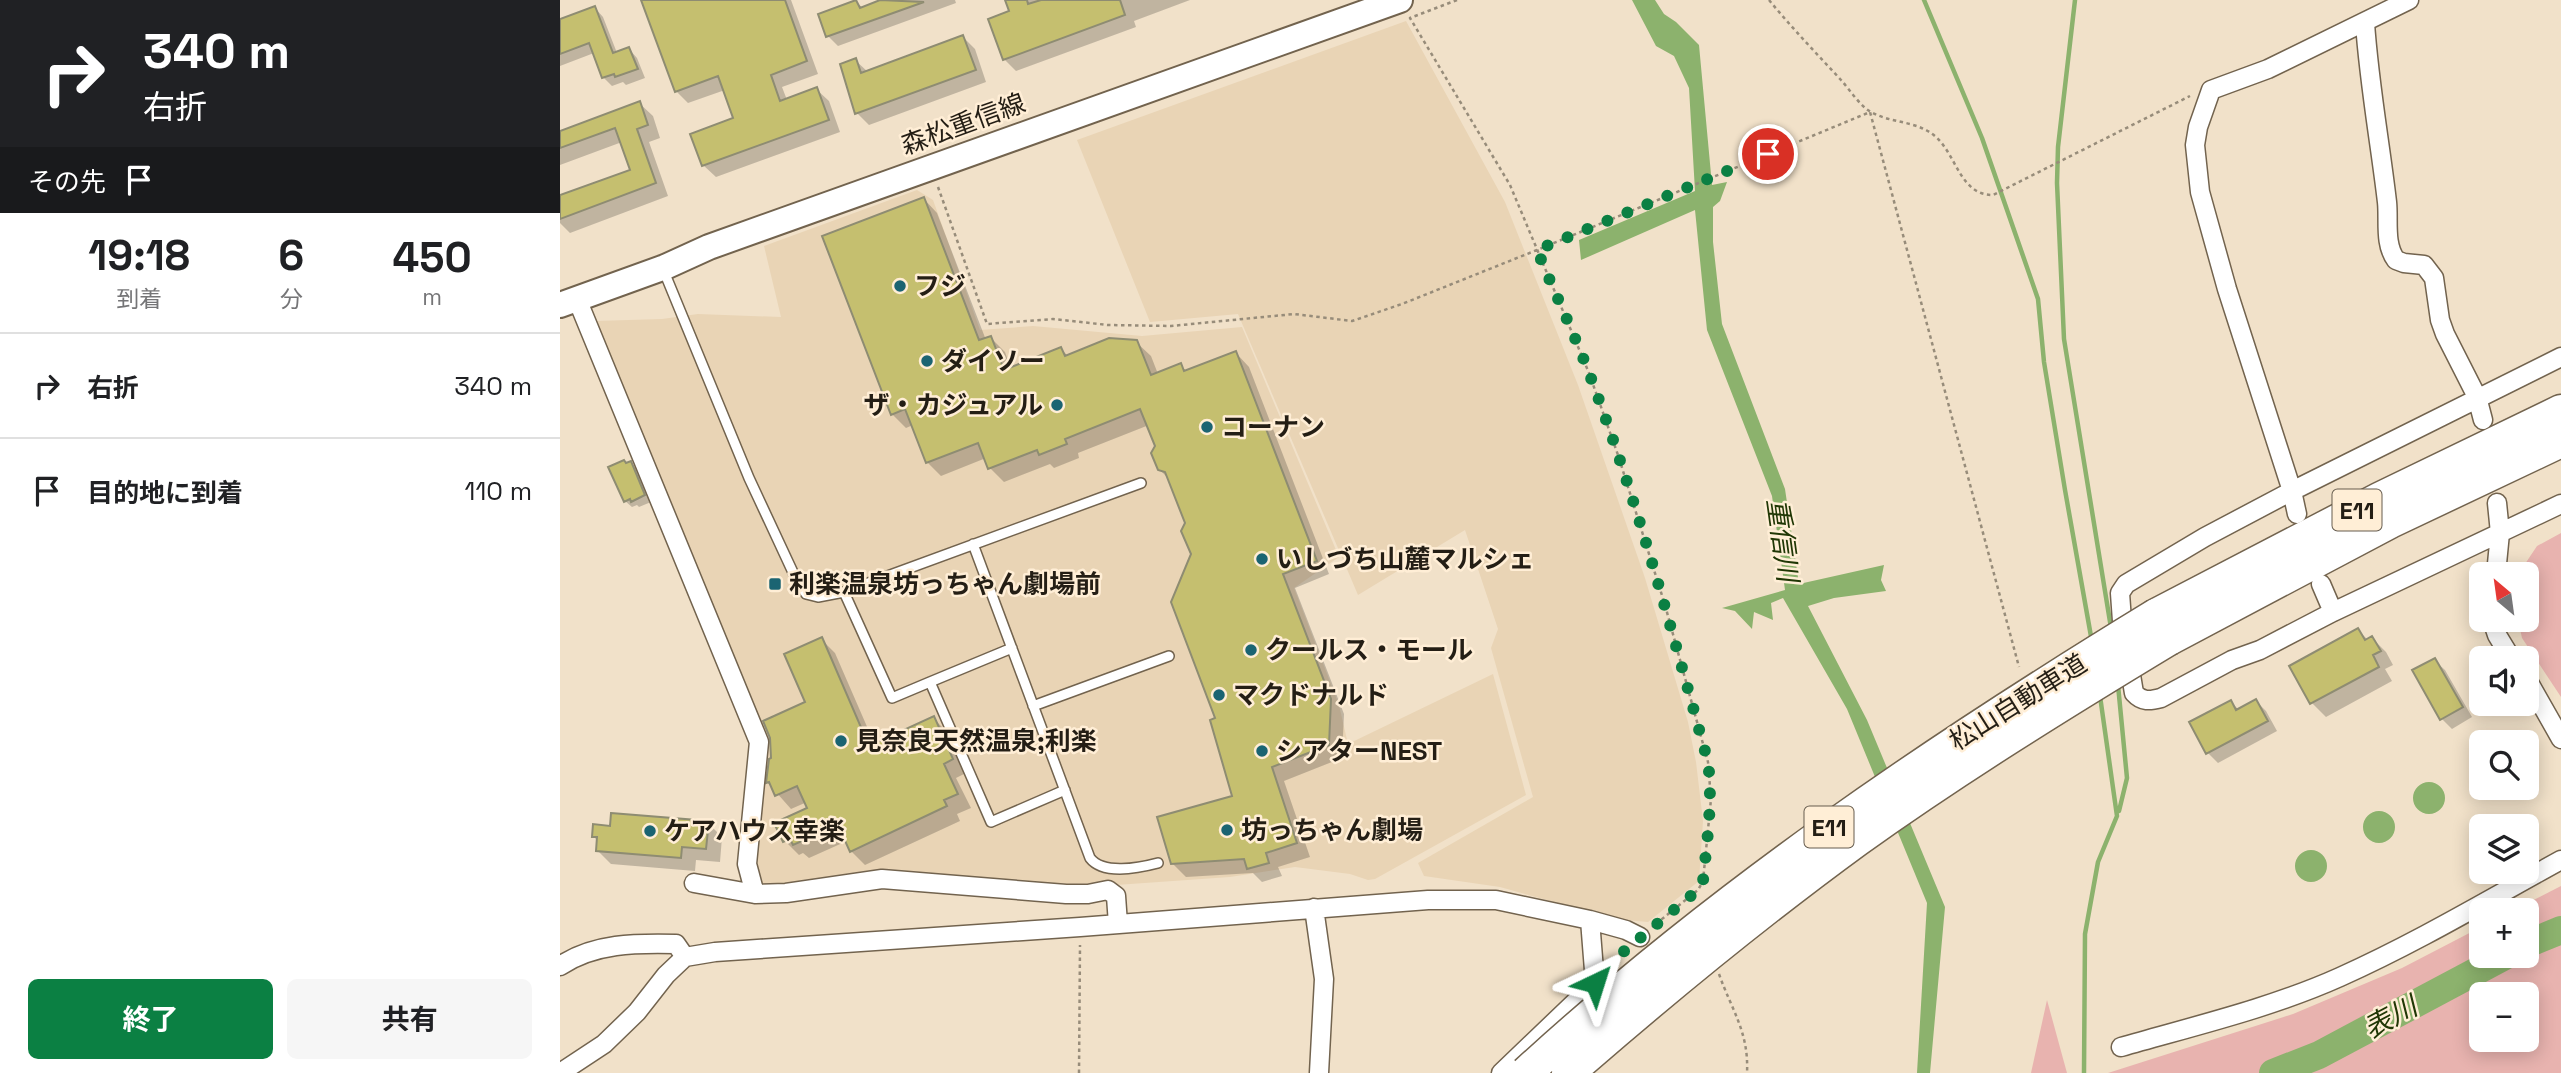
<!DOCTYPE html>
<html lang="ja">
<meta charset="utf-8">
<style>
body{margin:0;font-family:"Space Grotesk","Noto Sans JP",sans-serif;background:#f6f6f6;color:#202124;height:100vh;display:flex;flex-direction:column;font-size:26px;white-space:nowrap}
*{box-sizing:border-box;margin:0}
p{font-size:23px;color:#757577}
.icon{flex:none;width:38px;height:38px;fill:none;stroke:currentColor;stroke-width:2;stroke-linecap:round;stroke-linejoin:round}
.map{position:relative;flex:1;overflow:hidden}
.details{display:flex;flex-direction:column;background:#fff;width:560px}
.details>*{flex:none}
.guide{background:#202124;color:#fff;overflow:hidden}
.needle{width:46px;rotate:331deg}
.tools{position:absolute;left:1909px;top:562px;display:grid;gap:14px}
.tools a{display:grid;place-items:center;width:70px;height:70px;border-radius:10px;background:#fff;box-shadow:0 4px 18px #0003;font-size:35px}
.pin{position:absolute;display:grid;place-items:center;width:60px;height:60px;color:#fff;margin:-30px;border:4px solid #fff;border-radius:50%;box-shadow:0 2px 7px #0007}
.me{position:absolute;width:77px;margin:-38px;rotate:41deg;stroke-linejoin:round;filter:drop-shadow(0 0 5px #0008)}
.turn{display:flex;align-items:center;gap:24px;height:147px;padding:0 28px;font-size:32px}
.turn .icon{width:91px;height:91px;stroke-width:2.5}
.turn b{display:block;font-size:49px;line-height:60px}
.then{display:flex;align-items:center;height:66px;padding:0 28px;background:#0003;gap:14px;font-size:26px}
.eta{display:flex;justify-content:space-evenly;align-items:center;height:119px;text-align:center}
.eta b{font-size:42px;font-weight:700;line-height:49px}
.primary-button{display:flex;gap:14px;margin-top:auto;padding:14px 28px}
.primary-button a{flex:1;height:80px;border-radius:10px;background:#0b8043;color:#fff;font-size:28px;font-weight:700;line-height:80px;text-align:center}
.primary-button a+a{background:#f6f6f6;color:#202124}
ul{padding:0;list-style:none}
li{display:flex;align-items:center;gap:21px;height:105px;padding:0 28px;border-top:2px solid #e0e0e0}
li div{flex:1}
li b{display:block;font-size:26px}
li em{font-style:normal}
main{display:flex;flex:1;min-height:0}
.map>svg:first-child{display:block}
.built{fill:#e9d4b5}
.green{fill:#e8b3af;fill-rule:evenodd}
.water{fill:#8cb26d}
.shadow{fill:#0003}
.lines{fill:none;stroke-linecap:round;stroke-linejoin:round}
.stream{stroke:#8cb26d;stroke-width:4.5}
.river{stroke:#8cb26d;stroke-width:28}
.building{fill:#c5bf6f;stroke:#8e8c72;stroke-width:2}
.lane-casing{stroke:#72634e;stroke-width:12}
.street-casing{stroke:#72634e;stroke-width:21}
.secondary-casing{stroke:#72634e;stroke-width:28}
.highway-casing{stroke:#72634e;stroke-width:35}
.path{stroke:#978c7a;stroke-width:2.5;stroke-dasharray:3.5 3.5;stroke-linecap:butt}
.lane{stroke:#fff;stroke-width:9}
.street{stroke:#fff;stroke-width:18}
.secondary{stroke:#fff;stroke-width:24}
.highway{stroke:#fff;stroke-width:32}
.highway-bridge-casing{stroke:#72634e;stroke-width:35;stroke-linecap:butt}
.highway-bridge{stroke:#fff;stroke-width:32}
.route{stroke:#0b8043;stroke-width:12;stroke-dasharray:0 21.6}
.poi-dot{fill:#1b6472;stroke:#ffeed6;stroke-width:2.5}
.labels{text-anchor:middle;dominant-baseline:central;stroke-width:5;stroke-linejoin:round;paint-order:stroke}
.shield{fill:#ffeed6;stroke:#665c4f;stroke-width:2}
.shield-label{font-size:24px;font-weight:bold;fill:#241e15}
.street-label{font-size:26px;fill:#241e15;stroke:#ffeed6}
.poi-label{font-size:26px;font-weight:bold;fill:#241e15;stroke:#ffeed6;text-anchor:start}
.water-label{font-size:28px;font-style:italic;fill:#203705;stroke:#ffeed6}
</style>
<main>
<section class="details">
<div class="guide">
<div class="turn"><svg class="icon" aria-label="right" viewBox="0 0 24 24"><path d="M7 20v-9h11M14 6l5 5-5 5"/></svg><div><b>340 m</b>右折</div></div>
<div class="then">その先<svg class="icon" aria-label="arrive" viewBox="0 0 24 24"><path d="M6 21V4h12l-3 4 3 4H6"/></svg></div>
</div>
<div class="eta">
<div><b>19:18</b><p>到着</p></div>
<div><b>6</b><p>分</p></div>
<div><b>450</b><p>m</p></div>
</div>
<ul>
<li><svg class="icon" aria-label="right" viewBox="0 0 24 24"><path d="M7 20v-9h11M14 6l5 5-5 5"/></svg><div><b>右折</b></div><em>340 m</em></li>
<li><svg class="icon" aria-label="arrive" viewBox="0 0 24 24"><path d="M6 21V4h12l-3 4 3 4H6"/></svg><div><b>目的地に到着</b></div><em>110 m</em></li>
</ul>
<div class="primary-button"><a>終了</a><a>共有</a></div>
</section>
<div class="map">
<svg width="2001" height="1073" viewBox="0 0 2001 1073">
<rect width="100%" height="100%" fill="#f1e1c9"/>
<!-- built -->
<path class="built" d="M846 21 945 202 1018 385 1085 578 1128 722 1136 762 1143 821 1139 881 1088 922 1055 919 940 887 864 876 858 863 973 797 931 648 938 629 905 530 798 595 678 314 590 322 517 140Z
M357 190 373 200 420 330 473 326 582 336 682 327 779 557 734 588 779 705 788 744 933 674 966 795 815 879 808 880 790 874 735 867 670 877 556 885 552 883 513 884 451 882 348 871 311 870 199 887 192 864 205 745 35 321 102 319 138 314 221 317 204 246Z"/>
<!-- green -->
<path class="green" d="M2001 533V697L1962 638 1958 620H1967V574H1961V570L1977 546Z
M2001 886V1073H1548L1733 1014 1842 968 1921 927 1922 956H1967V910H1954ZM1922 994H1967V1040H1922Z
M1487 1000 1507 1073H1471Z"/>
<!-- water -->
<path class="water" d="M1072 0H1095L1104 14 1116 22 1139 45 1152 185 1167 182 1160 201 1153 207V242L1162 324 1225 489 1239 584 1324 565 1321 580 1326 591 1274 598 1248 606 1307 720 1385 907 1370 1073H1357L1367 903 1287 709 1223 598 1211 603 1213 620 1194 612 1192 629 1175 611 1162 608 1225 590 1212 496 1147 330 1135 210 1021 260 1019 240 1135 191 1129 88 1114 56 1096 46Z
M1853 798a16 16 0 1 1 32 0a16 16 0 1 1-32 0Z
M1803 827a16 16 0 1 1 32 0a16 16 0 1 1-32 0Z
M1735 866a16 16 0 1 1 32 0a16 16 0 1 1-32 0Z"/>
<!-- shadow -->
<path class="shadow" d="M83 0H231L258 74 222 87 227 100 256 89 269 101 280 132 156 177 143 165 175 119 165 90 128 103 116 91Z
M325 0H395L396 3 278 46 268 36 296 2 303 8Z
M447 0H630L574 21 576 27 456 71 444 59 451 13Z
M35 8 43 17 57 53 69 49 77 58 85 78 66 85 63 82 52 86 43 77 34 53 0 66V21Z
M403 37 415 49 426 82 309 125 297 113 295 60 308 72Z
M79 103 93 116 100 138 89 142 108 196 10 233 0 223V197L73 171 62 142 0 165V132Z
M364 199 377 213 426 340 431 338 445 352 451 369 501 349 508 356 576 342 591 356 598 374 620 365 627 372 676 353 689 367 769 574 735 588 784 714 782 758 724 781 750 857 718 867 722 876 702 882 693 873 626 877 612 863 675 797 657 719 627 523 610 480 599 469 597 446 589 425 518 453 519 458 494 468 490 464 444 482 430 468 426 458 381 476 367 462 353 425 346 428 332 414Z
M71 463 78 470 91 502 79 507 77 505 72 507 65 501 67 465Z
M1798 630 1808 640 1812 638 1826 652 1833 665 1825 669 1832 681 1766 717 1752 703Z
M261 639 275 653 315 745 373 718 387 732 406 773 396 778 411 808 397 814 400 821 305 865 291 851 287 841 249 858 243 853 239 855 225 841 250 809 247 802 231 809 208 783 210 760 248 703Z
M1874 660 1885 670 1912 717 1892 729 1882 719Z
M1696 701 1706 711 1717 731 1658 763 1648 753 1632 723 1671 702 1679 710Z
M148 823 162 837 160 862 136 860 135 871 51 864 37 850 38 841 33 836 51 828Z"/>
<g class="lines">
<!-- stream -->
<path class="stream" d="M1364 0 1422 138 1478 299 1484 362 1505 490 1532 642
M1515 0 1498 147 1497 183 1504 339 1551 628
M1558 685 1567 778 1559 811
M1524 1073 1525 934 1538 862 1557 816 1540 696"/>
<!-- river -->
<path class="river" d="M1967 944 2001 930
M1713 1073 1759 1055 1945 956"/>
</g>
<!-- building -->
<path class="building" d="M81 0H225L247 61 211 75 220 101 257 87 269 120 142 166 130 134 173 118 158 76 115 92Z
M296 0 300 8 320 0 364 2 266 37 258 14Z
M445 0H467L468 4 481 0H560L565 15 443 60 428 19 449 11Z
M35 6 53 53 69 47 78 69 55 77 54 74 42 78 29 43 0 54V19Z
M403 35 416 70 295 114 280 64 296 58 301 73Z
M80 101 88 125 77 129 96 183 0 219V195L70 170 55 128 0 148V131Z
M364 197 419 340 431 336 444 370 501 347 505 356 549 338 577 340 591 375 621 363 624 371 676 351 757 561 723 574 771 699 769 745 712 767 737 843 706 853 709 863 687 869 684 859 611 864 597 817 672 796 650 720 655 718 611 602 631 554 621 531 625 523 605 472 598 470 591 453 595 446 580 409 505 439 507 444 479 455 477 450 428 469 418 443 366 463 345 409 331 415 262 236Z
M64 460 66 463 71 461 85 495 71 502 70 499 64 502 48 467Z
M1798 628 1805 640 1812 636 1821 651 1813 655 1819 667 1750 704 1729 666Z
M262 637 309 746 374 716 393 759 384 764 398 794 384 800 387 806 290 852 278 825 233 845 230 839 223 842 214 823 247 808 237 786 215 796 209 782 206 783 209 759 211 758 210 738 203 721 245 702 224 654Z
M1875 658 1903 707 1880 720 1852 670Z
M1696 699 1708 721 1646 754 1629 722 1671 700 1676 710Z
M51 813 149 821 146 849 122 847 121 858 36 851 37 837H32L33 824 50 826Z"/>
<g class="lines">
<!-- lane casing -->
<g class="lane-casing">
<path id="lane" d="M103 269 189 478 237 581 246 594 258 597 284 592 581 483
M413 544 530 858C543 875 579 868 598 863
M284 592 332 698 370 682 431 822 505 790
M370 682 452 648
M473 706 609 656"/>
</g>
<!-- street casing -->
<g class="street-casing">
<path id="street" d="M1805 23C1809 83 1820 142 1827 202 1829 220 1824 244 1836 260L1844 263 1864 265 1874 278 1880 320 1885 334 1917 397 1923 420
M17 299 199 742 187 864 195 894
M2001 357 1732 491 1645 537 1566 584 1560 593 1562 621 1574 693C1582 702 1590 701 1601 698L1672 660 1700 650 1773 612 2001 504
M1737 514 1732 491 1667 289 1640 192 1635 145 1638 127 1651 90 1708 69 1849 0
M1936 574 1940 533 1937 503
M1761 584 1773 612
M1932 620 1937 635 1951 658
M1967 679 2001 739
M134 883 195 894 226 893 322 879 506 894H528L548 890 556 896 558 924
M754 908 764 979 759 1073
M0 966C34 943 76 943 116 944L125 957
M1561 1047C1634 1026 1711 1008 1780 977 1856 943 1928 900 2001 860
M0 1073 44 1044 77 1012 106 975 125 957 155 952 520 927 868 900H936L1030 920 1066 930 1080 937
M941 1073 1035 983 1030 920"/>
</g>
<!-- secondary casing -->
<g class="secondary-casing">
<path id="secondary" d="M0 305 105 267 149 247 840 0"/>
</g>
<!-- highway casing -->
<g class="highway-casing">
<path id="highway" d="M1596 615 1819 499 2001 411
M1609 639 1830 522 2001 441"/>
</g>
<!-- path -->
<path class="path" d="M897 0 850 18 950 185 1029 373 1058 455 1105 605 1148 762 1151 799 1143 881 1138 890 1092 927
M1209 0C1232 28 1257 54 1281 80 1290 90 1300 106 1311 112 1332 124 1357 120 1376 137 1397 156 1400 195 1433 195L1630 96
M378 187 427 324 493 319 548 325 611 326 734 314 792 321 842 304 977 250 1310 112 1459 667
M1050 965 1068 948
M1159 974C1172 1011 1189 1032 1187 1073
M519 1073 520 945"/>
<!-- lane -->
<use href="#lane" class="lane"/>
<!-- street -->
<use href="#street" class="street"/>
<!-- secondary -->
<use href="#secondary" class="secondary"/>
<!-- highway -->
<use href="#highway" class="highway"/>
<!-- highway-bridge casing -->
<g class="highway-bridge-casing">
<path id="highway-bridge" d="M966 1073C1159 896 1373 751 1596 615
M1008 1073C1102 991 1197 913 1297 840 1398 768 1503 703 1609 639"/>
</g>
<!-- highway-bridge -->
<use href="#highway-bridge" class="highway-bridge"/>
</g>
<g class="lines">
<!-- route -->
<path class="route" d="M1035 983 1057 957 1138 890 1143 881C1147 840 1153 802 1148 762 1112 631 1077 500 1029 373 1013 331 994 291 977 250L1208 154"/>
</g>
<!-- markers -->
<g class="poi-dot">
<circle cx="340" cy="286" r="7"/>
<circle cx="367" cy="361" r="7"/>
<circle cx="497" cy="405" r="7"/>
<circle cx="647" cy="427" r="7"/>
<circle cx="702" cy="559" r="7"/>
<rect x="208" y="577" width="14" height="14" rx="3.5"/>
<circle cx="691" cy="650" r="7"/>
<circle cx="659" cy="695" r="7"/>
<circle cx="281" cy="741" r="7"/>
<circle cx="702" cy="751" r="7"/>
<circle cx="667" cy="830" r="7"/>
<circle cx="90" cy="831" r="7"/>
</g>
<g class="labels">
<!-- shield labels -->
<g class="shield">
<rect x="1772.5" y="489.5" width="49" height="41" rx="5"/>
<rect x="1244.5" y="806.5" width="49" height="41" rx="5"/>
</g>
<g class="shield-label">
<text x="1797" y="510">E11</text>
<text x="1269" y="827">E11</text>
</g>
<!-- street labels -->
<g class="street-label">
<text transform="translate(403 124) rotate(-20)">森松重信線</text>
<text transform="translate(1458 702) rotate(-32)">松山自動車道</text>
</g>
<!-- poi labels -->
<g class="poi-label">
<text x="354" y="286">フジ</text>
<text x="381" y="361">ダイソー</text>
<text x="483" y="405" text-anchor="end">ザ・カジュアル</text>
<text x="661" y="427">コーナン</text>
<text x="716" y="559">いしづち山麓マルシェ</text>
<text x="229" y="584">利楽温泉坊っちゃん劇場前</text>
<text x="705" y="650">クールス・モール</text>
<text x="673" y="695">マクドナルド</text>
<text x="295" y="741">見奈良天然温泉;利楽</text>
<text x="716" y="751">シアターNEST</text>
<text x="681" y="830">坊っちゃん劇場</text>
<text x="104" y="831">ケアハウス幸楽</text>
</g>
<!-- water labels -->
<g class="water-label">
<text transform="translate(1223 540) rotate(82)">重信川</text>
<text transform="translate(1830 1017) rotate(-28)">表川</text>
</g>
</g>
</svg>
<div class="tools">
<a><svg class="needle" viewBox="-14 -14 28 28"><path d="M0-13l5 13h-10z" fill="#e53935"/><path d="M0 13l5-13h-10z" fill="#757577"/></svg></a>
<a><svg class="icon" aria-label="sound" viewBox="0 0 24 24"><path d="M4 9h4l5-4v14l-5-4H4zM17 9q2 3 0 6"/></svg></a>
<a><svg class="icon" aria-label="search" viewBox="0 0 24 24"><circle cx="10" cy="10" r="6"/><path d="M15 15l6 6"/></svg></a>
<a><svg class="icon" aria-label="layers" viewBox="0 0 24 24"><path d="M12 4l9 5-9 5-9-5zM3 14l9 5 9-5"/></svg></a>
<a>+</a>
<a>−</a>
</div>
<div class="pin" style="left:1208px;top:154px;background:#d93025"><svg class="icon" aria-label="arrive" viewBox="0 0 24 24"><path d="M6 21V4h12l-3 4 3 4H6"/></svg></div>
<svg class="me" style="left:1035px;top:983px" viewBox="-20 -20 40 40"><path d="M0-17L14 15 0 8-14 15z" fill="#0b8043" stroke="#fff" stroke-width="4"/></svg>
</div>
</main>
